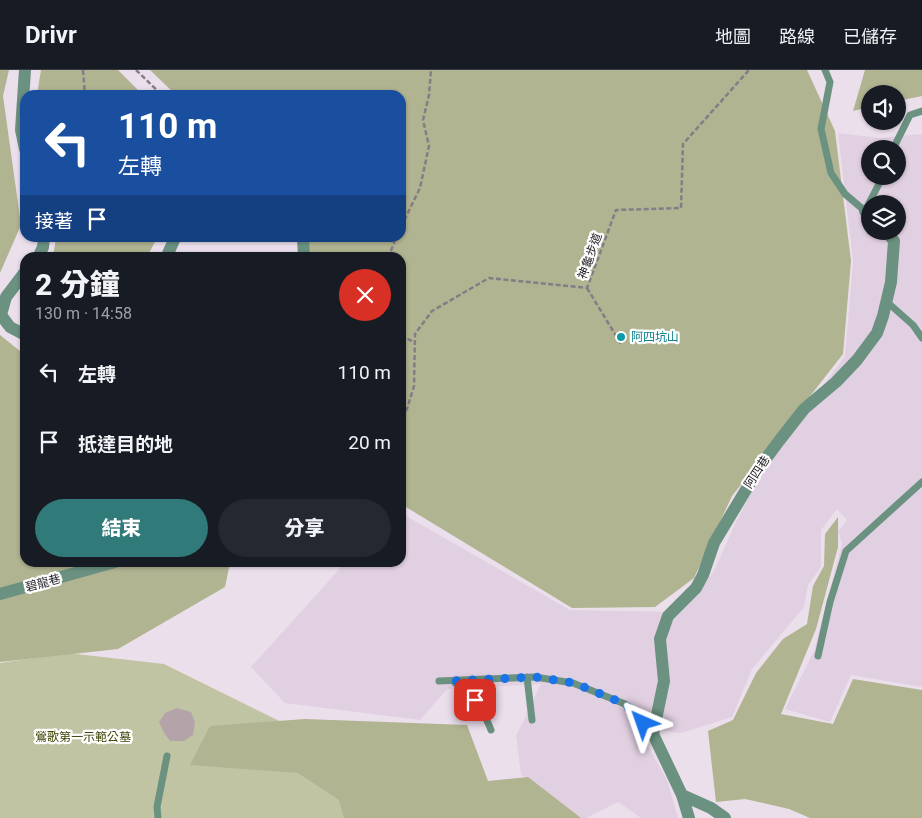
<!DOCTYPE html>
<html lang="zh-TW">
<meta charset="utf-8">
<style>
body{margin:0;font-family:Roboto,"Noto Sans TC",sans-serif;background:#242831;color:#f1f3f6;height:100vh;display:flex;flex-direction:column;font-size:19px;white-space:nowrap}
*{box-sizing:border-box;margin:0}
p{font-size:16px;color:#9ea1a6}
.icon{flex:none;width:28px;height:28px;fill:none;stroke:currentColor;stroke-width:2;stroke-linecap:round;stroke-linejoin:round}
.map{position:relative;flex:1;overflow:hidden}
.details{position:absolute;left:20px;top:182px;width:386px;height:315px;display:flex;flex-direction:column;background:#171b24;border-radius:15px;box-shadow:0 1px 4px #0004}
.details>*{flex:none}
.guide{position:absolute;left:20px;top:20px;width:386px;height:152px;border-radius:15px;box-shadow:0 1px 4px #0004;background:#1a4fa0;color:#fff;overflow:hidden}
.controls{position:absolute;left:861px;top:15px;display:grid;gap:10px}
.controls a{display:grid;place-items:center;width:45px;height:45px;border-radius:50%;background:#171b24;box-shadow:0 1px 4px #0004;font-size:25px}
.pin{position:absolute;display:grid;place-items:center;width:42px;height:42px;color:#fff;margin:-21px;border-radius:10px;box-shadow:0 2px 8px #0006}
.me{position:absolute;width:55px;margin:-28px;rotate:317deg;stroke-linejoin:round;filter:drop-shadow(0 0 4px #0008)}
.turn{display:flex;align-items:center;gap:18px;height:105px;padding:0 15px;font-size:22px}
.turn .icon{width:65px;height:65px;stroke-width:2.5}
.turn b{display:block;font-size:35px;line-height:42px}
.then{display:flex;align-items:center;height:48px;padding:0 15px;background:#0003;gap:10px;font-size:19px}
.round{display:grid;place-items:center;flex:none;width:52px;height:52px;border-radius:26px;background:#242831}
.head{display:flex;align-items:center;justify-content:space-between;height:85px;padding:0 15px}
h1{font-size:30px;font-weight:800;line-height:38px}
.action{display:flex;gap:10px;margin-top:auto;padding:10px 15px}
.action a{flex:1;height:58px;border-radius:30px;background:#307a79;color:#fff;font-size:20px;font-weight:800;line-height:58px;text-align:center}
.action a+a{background:#242831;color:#f1f3f6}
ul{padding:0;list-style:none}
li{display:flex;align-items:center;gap:15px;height:70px;padding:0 15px}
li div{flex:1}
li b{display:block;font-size:19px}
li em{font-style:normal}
header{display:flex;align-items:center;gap:30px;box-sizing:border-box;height:70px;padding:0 25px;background:#171b24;border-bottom:1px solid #363941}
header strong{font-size:24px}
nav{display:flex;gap:28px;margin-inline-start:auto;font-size:18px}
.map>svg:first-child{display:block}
.built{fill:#e1d0e2;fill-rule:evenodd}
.green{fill:#c1c4a3}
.forest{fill:#b0b491}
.building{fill:#b4a4aa}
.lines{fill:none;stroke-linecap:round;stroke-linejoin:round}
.path{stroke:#857d86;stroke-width:2.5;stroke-dasharray:5 2.5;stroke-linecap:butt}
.lane{stroke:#6b9181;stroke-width:7}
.street{stroke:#6b9181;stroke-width:12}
.route{stroke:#1a73e8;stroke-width:9;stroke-dasharray:0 16.2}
.culture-dot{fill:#0f9aa8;stroke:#fff;stroke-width:2}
.labels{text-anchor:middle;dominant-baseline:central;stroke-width:4.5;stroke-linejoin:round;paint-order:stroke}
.street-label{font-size:12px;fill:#221e23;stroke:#fff}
.culture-label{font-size:12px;fill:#0d838f;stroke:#fff;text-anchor:start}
.park-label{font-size:12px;fill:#3d4001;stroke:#fff}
</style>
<header>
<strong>Drivr</strong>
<nav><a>地圖</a><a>路線</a><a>已儲存</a></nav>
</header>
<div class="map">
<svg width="922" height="748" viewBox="0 0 922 748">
<rect width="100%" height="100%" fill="#ebdfeb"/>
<!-- built -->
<path class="built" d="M838 63 880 68 922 64V617L851 605 830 652 785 639 814 581 842 474 838 461 847 450 837 439 821 460V497L808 515 804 537 752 599 732 647 681 663 637 657 667 710 678 748H641L618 732 586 748H573L521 704 516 666 541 614 447 619 420 650 285 633 251 597 345 493 401 492V443L570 540 680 542 713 503 736 452 765 395 845 286 853 191ZM870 79H898V106H870ZM870 134H898V161H870Z"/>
<!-- green -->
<path class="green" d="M68 583 164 594 346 684 554 748H0V593Z"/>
<!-- forest -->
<path class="forest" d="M0 0H9L3 26 21 155 0 203Z
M41 0H118L143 25H37Z
M150 0H807L835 61 851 191 843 284 732 426 694 508 655 537 572 538 401 434V188L304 187 302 168H401V25H176Z
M865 0H922V26L898 31V24H870V37L853 41Z
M56 168H157L147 187H53Z
M0 265 25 285V492L230 493 225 517 118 579 0 592Z
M838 447V477L816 559 781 644 833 654 853 609 922 620V748H810L789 739 745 729 716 732 708 661 733 650 756 603 783 569 807 554 813 516 824 496 825 464Z
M305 649 467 655 488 711 528 707 581 748H344L339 730 298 703 190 695 210 656Z"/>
<!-- building -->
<path class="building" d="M177 638 191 642 195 652 193 665 184 671H170L164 663 159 652 165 643Z"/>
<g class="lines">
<!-- path -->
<path class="path" d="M83 0 85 25
M136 0 162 25
M401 157 420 118 429 76 423 50 429 25 431 0
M388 188 396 168
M587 218 621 274
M401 265 415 273
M401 347 407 339 414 316 415 264 432 241 489 208 587 218 616 140 681 138 683 74 749 0"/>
<!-- lane -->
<path class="lane" d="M825 0 830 12 821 59 831 103 845 124 865 141 883 106
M893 79 910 45 922 41
M887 232 913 255 922 268
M818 586 830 532 846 481 922 412
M527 607 532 650
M439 611 535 607 573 613 625 634 653 664
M453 611C470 626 483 638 491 660
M158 748 157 737 167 686"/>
<!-- street -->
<path class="street" d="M25 79 21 60 25 0
M865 141 870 146
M303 168 304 188
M38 188 43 177 44 168
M166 188 175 168
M25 202 6 227 1 245 10 257 25 265
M0 524 115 492
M682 725 711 738 725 748
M689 748 682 725 653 664 664 611 660 569 668 546 696 518 703 505 714 473 759 398 779 371 804 339 836 312 857 290 877 263 883 246 891 212 894 171 886 161"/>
</g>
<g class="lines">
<!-- route -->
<path class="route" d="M475 630 453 611 535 607 574 613 625 634 643 653"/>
</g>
<!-- markers -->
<circle class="culture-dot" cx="621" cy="267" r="5"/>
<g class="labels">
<!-- street labels -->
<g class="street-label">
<text transform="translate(590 186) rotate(-70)">神龜步道</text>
<text transform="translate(757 402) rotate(-57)">阿四巷</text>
<text transform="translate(43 513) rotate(-15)">碧龍巷</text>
</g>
<!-- culture labels -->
<g class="culture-label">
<text x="631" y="267">阿四坑山</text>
</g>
<!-- park labels -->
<g class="park-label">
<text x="83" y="667">鶯歌第一示範公墓</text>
</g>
</g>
</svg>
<div class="controls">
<a><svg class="icon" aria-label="sound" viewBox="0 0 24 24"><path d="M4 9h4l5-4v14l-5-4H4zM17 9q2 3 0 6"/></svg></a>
<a><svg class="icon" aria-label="search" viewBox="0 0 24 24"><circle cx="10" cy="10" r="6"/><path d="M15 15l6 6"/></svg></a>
<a><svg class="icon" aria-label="layers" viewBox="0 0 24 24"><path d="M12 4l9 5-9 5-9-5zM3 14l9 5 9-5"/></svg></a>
</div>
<div class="pin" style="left:475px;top:630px;background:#d93025"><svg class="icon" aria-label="arrive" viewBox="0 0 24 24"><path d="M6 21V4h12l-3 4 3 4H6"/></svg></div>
<svg class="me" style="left:643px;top:653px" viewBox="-20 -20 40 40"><path d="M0-17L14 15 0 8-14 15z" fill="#1a73e8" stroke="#fff" stroke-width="4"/></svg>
<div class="guide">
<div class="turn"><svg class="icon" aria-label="left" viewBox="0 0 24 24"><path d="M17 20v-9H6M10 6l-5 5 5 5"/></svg><div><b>110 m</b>左轉</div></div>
<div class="then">接著<svg class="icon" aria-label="arrive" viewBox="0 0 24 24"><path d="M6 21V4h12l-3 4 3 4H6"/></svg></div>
</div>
<section class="details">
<div class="head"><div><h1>2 分鐘</h1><p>130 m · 14:58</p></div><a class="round" style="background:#d93025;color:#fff"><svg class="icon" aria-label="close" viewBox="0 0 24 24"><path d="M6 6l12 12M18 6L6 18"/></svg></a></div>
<ul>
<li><svg class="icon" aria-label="left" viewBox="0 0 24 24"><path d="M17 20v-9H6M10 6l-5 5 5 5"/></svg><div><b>左轉</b></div><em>110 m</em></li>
<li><svg class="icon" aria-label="arrive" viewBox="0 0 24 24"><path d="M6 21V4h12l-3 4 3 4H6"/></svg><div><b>抵達目的地</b></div><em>20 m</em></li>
</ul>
<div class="action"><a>結束</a><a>分享</a></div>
</section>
</div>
